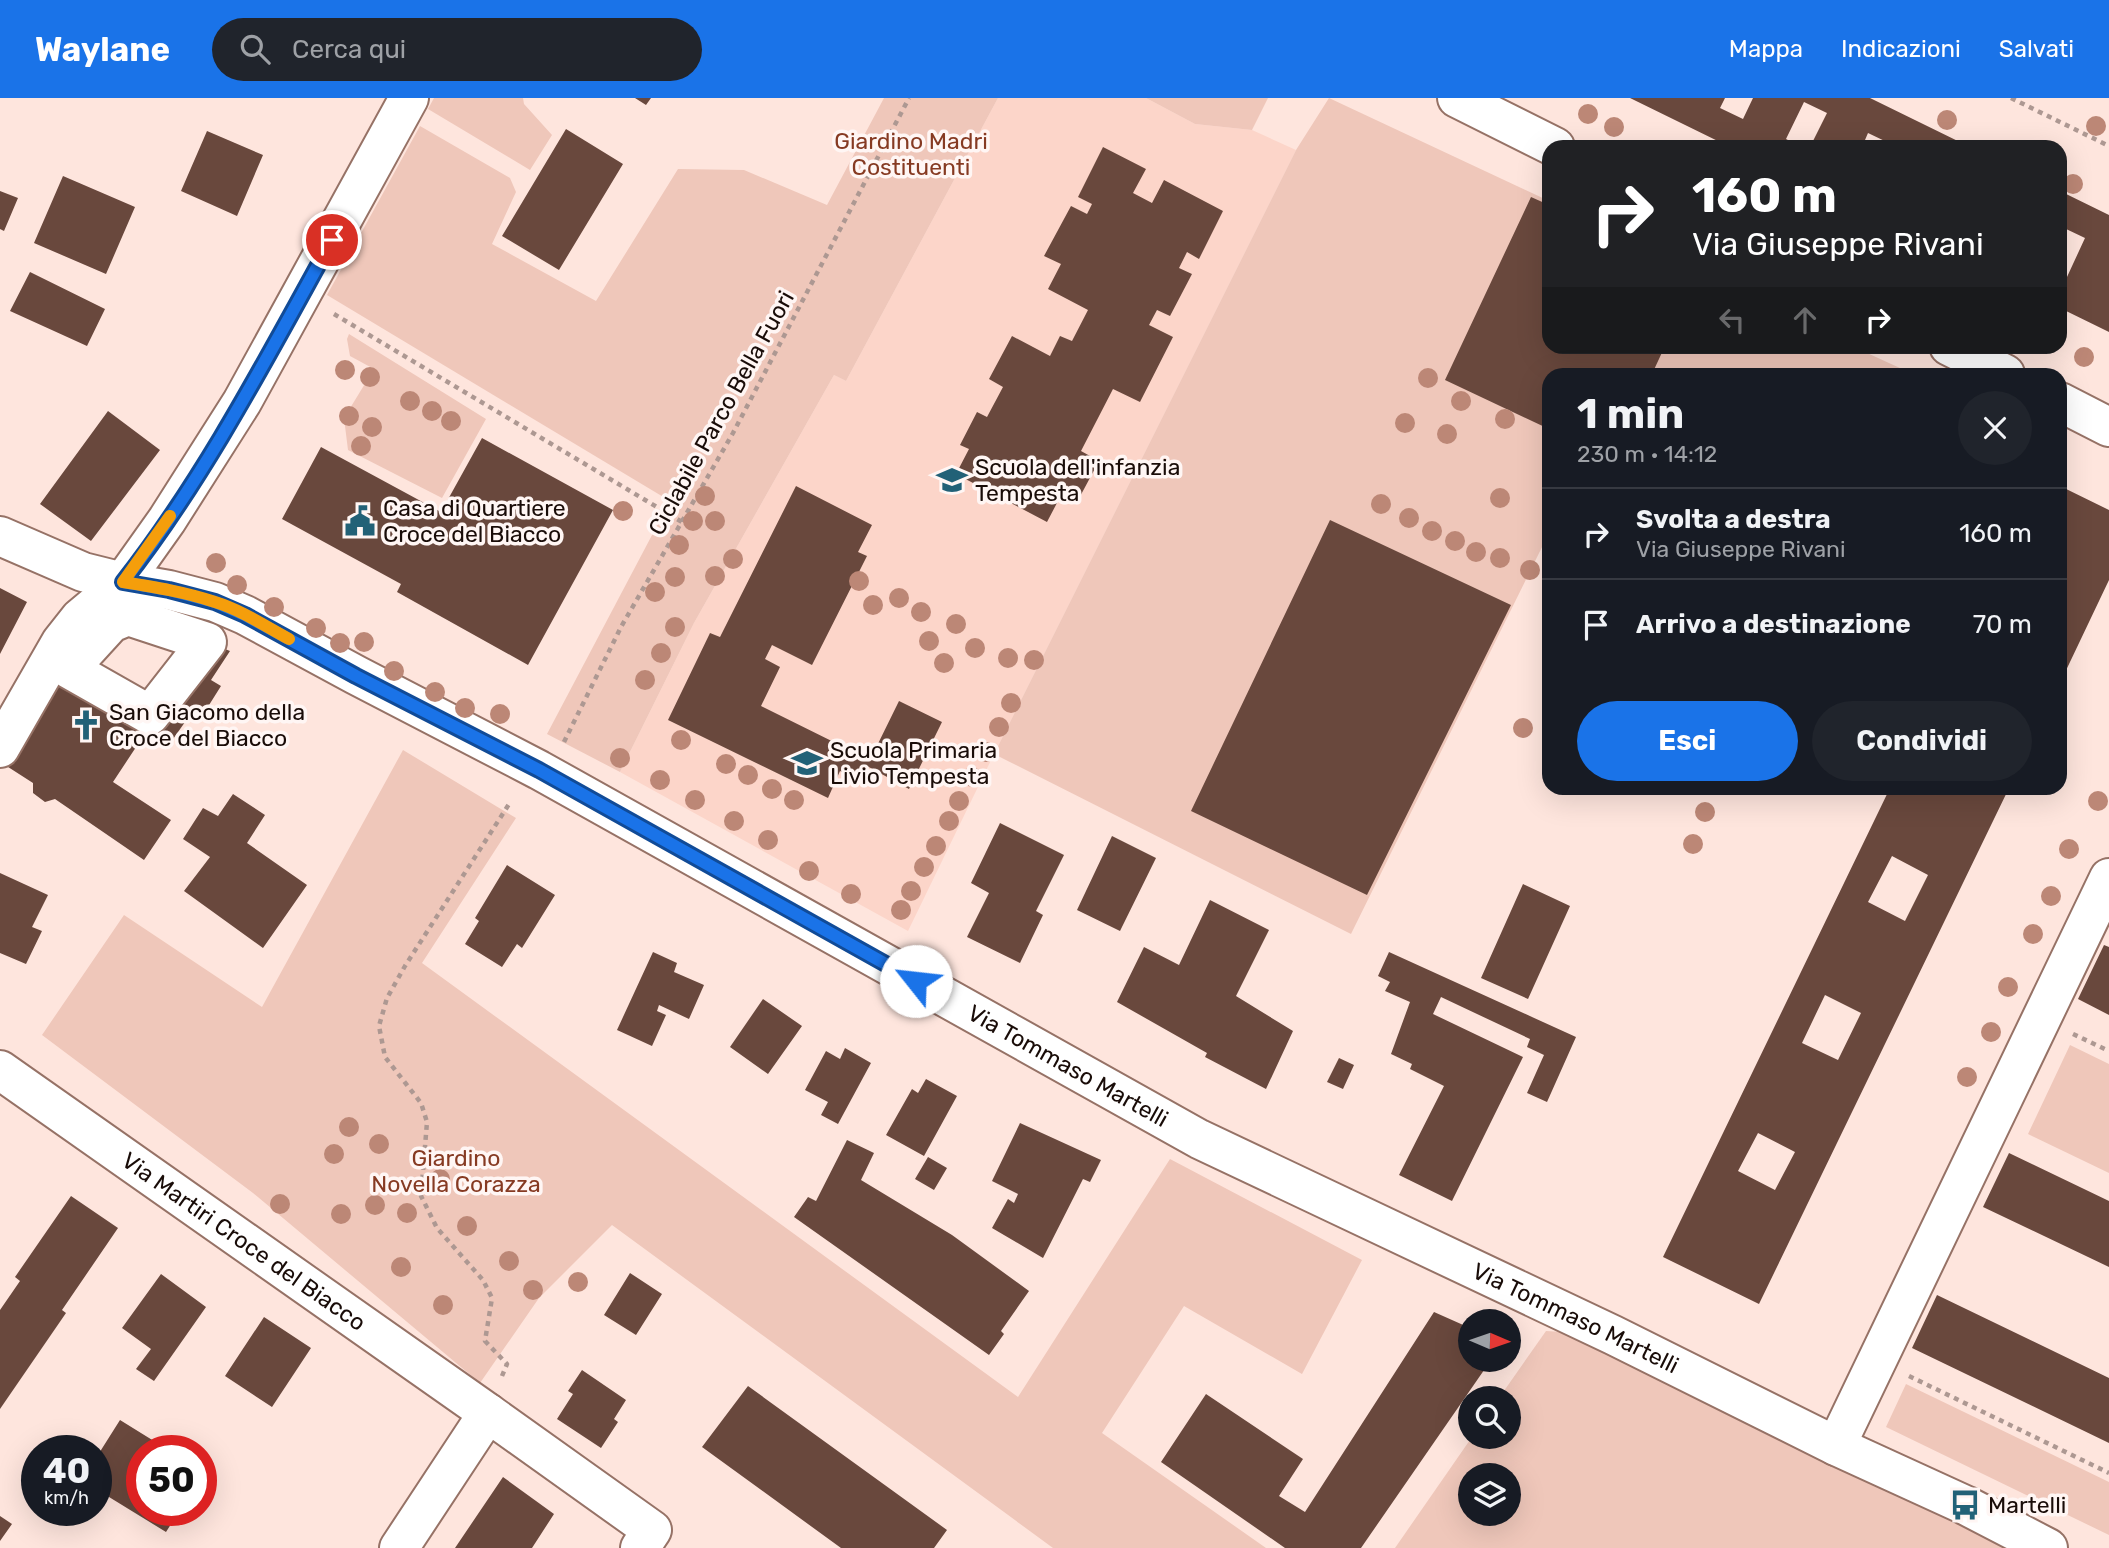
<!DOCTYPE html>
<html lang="it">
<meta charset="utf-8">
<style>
body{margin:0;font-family:Rubik,sans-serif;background:#20242c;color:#f1f3f6;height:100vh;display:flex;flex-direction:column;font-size:26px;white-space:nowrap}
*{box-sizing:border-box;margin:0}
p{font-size:23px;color:#9ea1a6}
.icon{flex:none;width:38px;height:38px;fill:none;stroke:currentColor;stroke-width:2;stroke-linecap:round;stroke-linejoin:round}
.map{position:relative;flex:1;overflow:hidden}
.details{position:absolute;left:1542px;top:270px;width:525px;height:427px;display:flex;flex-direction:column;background:#171b24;border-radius:21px;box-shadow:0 7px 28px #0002}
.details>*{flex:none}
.banner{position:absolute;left:1542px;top:42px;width:525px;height:214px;border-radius:21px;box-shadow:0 7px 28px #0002;background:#202124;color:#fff;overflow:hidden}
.needle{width:46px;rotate:92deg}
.tools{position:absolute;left:1458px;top:1211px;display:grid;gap:14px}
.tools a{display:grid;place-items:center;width:63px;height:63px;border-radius:50%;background:#171b24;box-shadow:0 7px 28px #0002;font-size:35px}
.speed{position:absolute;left:21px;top:1337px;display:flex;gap:14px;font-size:35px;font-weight:700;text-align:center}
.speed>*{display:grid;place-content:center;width:91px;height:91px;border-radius:50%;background:#171b24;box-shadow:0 7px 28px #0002;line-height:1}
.speed small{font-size:18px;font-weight:400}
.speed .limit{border:10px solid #d22;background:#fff;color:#111}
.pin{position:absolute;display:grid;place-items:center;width:60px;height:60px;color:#fff;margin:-30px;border:4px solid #fff;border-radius:50%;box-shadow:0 2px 7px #0007}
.me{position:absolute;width:77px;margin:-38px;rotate:299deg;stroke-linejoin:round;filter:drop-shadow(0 0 5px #0008)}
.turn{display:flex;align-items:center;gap:24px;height:147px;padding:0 35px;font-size:32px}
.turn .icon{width:91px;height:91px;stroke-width:2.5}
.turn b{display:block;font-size:49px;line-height:60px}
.lanes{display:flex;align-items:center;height:66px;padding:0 35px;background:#0003;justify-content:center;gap:35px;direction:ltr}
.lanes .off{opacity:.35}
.round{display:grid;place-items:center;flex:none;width:74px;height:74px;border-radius:37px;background:#20242c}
.headline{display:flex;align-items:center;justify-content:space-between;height:119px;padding:0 35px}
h1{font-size:42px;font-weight:700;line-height:52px}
.button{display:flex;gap:14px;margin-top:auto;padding:14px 35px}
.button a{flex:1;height:80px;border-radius:42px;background:#1a73e8;color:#fff;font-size:28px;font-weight:700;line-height:80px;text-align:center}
.button a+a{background:#20242c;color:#f1f3f6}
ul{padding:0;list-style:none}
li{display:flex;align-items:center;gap:21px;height:91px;padding:0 35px;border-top:2px solid #363941}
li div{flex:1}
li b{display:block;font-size:26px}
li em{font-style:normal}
header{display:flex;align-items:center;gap:42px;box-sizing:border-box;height:98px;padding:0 35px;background:#1a73e8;color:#fff}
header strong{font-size:33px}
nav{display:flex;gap:38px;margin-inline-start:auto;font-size:24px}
.search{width:490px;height:63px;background:#20242c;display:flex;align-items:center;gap:18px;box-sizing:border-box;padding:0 24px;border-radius:38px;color:#9ea1a6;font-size:26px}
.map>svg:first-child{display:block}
.built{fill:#fcd5c9}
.green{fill:#efc7ba;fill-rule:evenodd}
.building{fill:#69483d;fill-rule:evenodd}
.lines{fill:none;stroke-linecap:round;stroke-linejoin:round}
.street-casing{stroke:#967266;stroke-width:42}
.secondary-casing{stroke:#967266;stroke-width:42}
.path{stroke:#ad9892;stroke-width:4.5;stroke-dasharray:5 5;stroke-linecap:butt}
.street{stroke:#fff;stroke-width:38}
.secondary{stroke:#fff;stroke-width:38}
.tree{fill:#bc8776}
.route-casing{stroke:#114b97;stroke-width:18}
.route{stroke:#1a73e8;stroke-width:12}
.slow{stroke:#f59e0b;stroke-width:12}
.labels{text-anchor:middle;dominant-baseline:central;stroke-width:7;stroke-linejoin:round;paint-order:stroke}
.park-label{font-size:23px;fill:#863a22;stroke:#fff6f4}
.street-label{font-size:23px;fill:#190c08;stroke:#fff6f4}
.poi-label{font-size:23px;fill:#190c08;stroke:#fff6f4;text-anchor:start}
</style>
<header>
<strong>Waylane</strong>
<div class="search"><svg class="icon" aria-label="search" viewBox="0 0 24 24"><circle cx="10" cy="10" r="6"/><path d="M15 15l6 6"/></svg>Cerca qui</div>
<nav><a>Mappa</a><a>Indicazioni</a><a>Salvati</a></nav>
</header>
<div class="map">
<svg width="2109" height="1450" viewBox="0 0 2109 1450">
<rect width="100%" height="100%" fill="#fee5dd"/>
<!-- built -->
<path class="built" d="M998 0H1146L1195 26 1252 32 1296 52 994 656 908 833 620 674 694 525 834 277 846 283Z"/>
<!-- green -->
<path class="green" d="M434 0H523L524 6 552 37 530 72 428 11Z
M884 0H998L846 283 834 277 694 525 620 674 547 636 670 403 327 197 420 28 510 80 516 94 492 146 596 203 678 71 744 72 827 107Z
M1146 0H1268L1252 32 1195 26Z
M1329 0 1549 103V248L1854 249 1913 276H1549V441H1546L1351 836 994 656 1296 52Z
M349 236 486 321 442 400 348 352 344 320 374 271 350 258 347 241Z
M403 652 516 720 422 865 1018 1299 1170 1061 1362 1162 1302 1276 1184 1208 1102 1335 1266 1450H1053L612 1127 539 1200 480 1285 253 1095 42 937 124 817 262 909Z
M2070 947 2109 966V1075L2028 1036Z
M1546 1233 1613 1237 2020 1450H1395L1472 1339H1508V1300H1499ZM1470 1377H1508V1416H1470Z
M1906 1286 2109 1384V1437L1886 1329Z"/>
<!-- building -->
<path class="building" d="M635 0H651L646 7Z
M1630 0H1725L1720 10 1743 21 1753 0H1870L1970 49H1889L1891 46 1868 35 1862 49H1810L1827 15 1804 4 1786 41 1801 49H1730Z
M566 31 623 66 559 172 502 138Z
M207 33 263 57 237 118 181 93Z
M1103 49 1146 71 1133 95 1152 105 1164 82 1223 113 1199 161 1187 154 1179 170 1192 176 1170 218 1157 212 1149 227 1173 239 1140 304 1113 291 1081 353 1099 363 1076 406 1058 403 1047 424 956 376 969 351 960 347 977 314 987 319 1003 289 989 281 1012 238 1050 258 1060 238 1072 243 1088 212 1048 191 1061 166 1044 158 1071 108 1087 116 1092 106 1078 99Z
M63 78 135 109 106 176 34 145Z
M0 93 18 100 4 133 0 131Z
M2060 93 2109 117V234L2060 210V175L2067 179 2085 140 2064 130 2060 140Z
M1531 99 1549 107V248H1665L1652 276H1549V331L1445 282Z
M30 174 105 211 87 248 10 213Z
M108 313 160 352 91 443 40 406Z
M482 340 613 412 528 567 397 494 401 486 282 421 321 349 441 414Z
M796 388 872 427 858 454 867 458 812 567 772 547 765 561 780 569 761 608 870 662 899 603 942 624 909 691 867 668 860 682 840 673 828 700 668 622 710 535 720 539Z
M2060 388 2109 412V482L2060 585Z
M1330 422 1511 507 1367 797 1191 713Z
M0 490 27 504 0 556Z
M207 544 230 553 211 582 221 588 199 623 190 617 166 651 144 637 113 684 171 722 144 762 55 701 45 704 33 695V685L5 667 69 571 150 617Z
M1890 690H2009L1759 1206 1663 1159ZM1892 758 1928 777 1905 823 1868 804ZM1825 897 1861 915 1838 962 1802 945ZM1758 1035 1795 1054 1775 1092 1738 1073Z
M233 696 265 717 247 745 307 787 263 850 184 793 210 759 183 741 203 710 218 718Z
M1000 725 1064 757 1036 813 1043 817 1020 865 967 839 989 795 971 785Z
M1112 738 1156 760 1120 833 1077 812Z
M507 767 555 797 522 850 517 846 502 869 465 846 479 823 475 820Z
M0 775 48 797 32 829 42 833 26 866 0 855Z
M1523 786 1570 808 1528 901 1481 880Z
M1210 802 1269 832 1236 898 1293 933 1266 991 1205 959 1207 955 1117 904 1144 849 1179 867Z
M2104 847 2109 849V917L2078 901Z
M653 854 677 865 674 874 704 887 689 921 659 907 657 913 666 917 652 948 617 932Z
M1389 854 1576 939 1547 1004 1527 995 1544 957 1527 949 1530 941 1441 899 1433 916 1523 959 1452 1103 1399 1077 1444 988 1410 971 1412 966 1391 956 1410 904 1385 893 1390 884 1378 878Z
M763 901 802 928 768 976 730 949Z
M845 950 871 965 838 1026 821 1017 828 1004 805 992 826 953 840 961Z
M1339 960 1354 967 1343 991 1327 984Z
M926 981 957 998 924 1058 886 1037 912 991 918 995Z
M1020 1025 1101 1062 1090 1084 1083 1081 1043 1160 992 1130 1008 1101 1014 1105 1018 1096 992 1083Z
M847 1042 874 1055 861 1082 952 1137 1029 1193 1001 1233 1004 1236 989 1257 794 1119 808 1099 816 1103Z
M2009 1055 2109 1103V1169L1983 1109Z
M928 1059 947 1070 934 1092 915 1081Z
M71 1098 118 1130 62 1212 66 1215 0 1311V1212L20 1183 15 1179Z
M630 1175 662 1196 636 1237 604 1217Z
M161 1176 206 1209 154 1283 136 1271 151 1251 122 1230Z
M1937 1197 2109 1280V1345L1912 1250Z
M1434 1214 1470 1230V1262H1491L1361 1450H1285L1161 1364 1206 1296 1303 1361 1279 1398 1305 1414Z
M264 1219 311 1250 272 1309 225 1278Z
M582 1272 626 1302 614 1321 618 1324 601 1350 557 1321 573 1296 568 1293Z
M748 1288 947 1432 934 1450H841L702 1349Z
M120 1322 170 1353H142V1412H180L166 1434 96 1391V1360Z
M503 1379 554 1416 532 1450H455Z
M0 1418 12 1426 0 1443Z"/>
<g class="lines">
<!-- street casing -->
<g class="street-casing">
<g id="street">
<path d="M1457 0 1555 49"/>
<path d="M1949 248 2005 276"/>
<path d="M2060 304 2109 329"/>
<path d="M128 518 207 544 150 617 69 571 111 525Z"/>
<path d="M0 650 61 544 80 520 123 484 167 422 242 304 409 0"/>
<path id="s1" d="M0 972 488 1315 399 1450"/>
<path d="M488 1315 652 1432 640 1450"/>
<path d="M1836 1348 2109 780"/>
</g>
</g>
<!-- secondary casing -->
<g class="secondary-casing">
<g id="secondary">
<path id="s2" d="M0 438 83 474 123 484 169 492 215 504 245 517 356 577 539 672 1199 1041 1613 1237 1836 1348 1965 1407 2048 1450"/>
</g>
</g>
<!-- path -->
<path class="path" d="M2011 0 2109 48
M334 216 682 424
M564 644 621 529 733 335 909 0
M2073 936 2109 953
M502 1278 507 1266 485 1243 492 1200 483 1182 437 1130 421 1098 427 1024 421 1005 385 959 379 928 387 900 405 868 511 703
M1909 1278 2109 1375"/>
<!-- street -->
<use href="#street" class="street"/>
<!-- secondary -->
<use href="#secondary" class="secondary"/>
</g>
<!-- trees -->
<g class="tree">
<circle cx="1588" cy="16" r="10"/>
<circle cx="1947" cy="22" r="10"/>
<circle cx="2096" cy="28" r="10"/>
<circle cx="1614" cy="29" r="10"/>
<circle cx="2073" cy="86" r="10"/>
<circle cx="2084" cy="259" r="10"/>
<circle cx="345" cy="272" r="10"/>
<circle cx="370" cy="279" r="10"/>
<circle cx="1428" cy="280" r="10"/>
<circle cx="410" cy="303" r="10"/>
<circle cx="1461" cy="303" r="10"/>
<circle cx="432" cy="313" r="10"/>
<circle cx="349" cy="318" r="10"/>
<circle cx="1505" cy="321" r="10"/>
<circle cx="451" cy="323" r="10"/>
<circle cx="1405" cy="325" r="10"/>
<circle cx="372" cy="329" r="10"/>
<circle cx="1447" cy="336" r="10"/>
<circle cx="361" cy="348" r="10"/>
<circle cx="705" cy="398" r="10"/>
<circle cx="1500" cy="400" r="10"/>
<circle cx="1381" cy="406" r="10"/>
<circle cx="623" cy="413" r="10"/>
<circle cx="1409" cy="420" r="10"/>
<circle cx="693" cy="423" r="10"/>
<circle cx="715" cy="423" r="10"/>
<circle cx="1432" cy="433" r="10"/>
<circle cx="1455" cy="443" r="10"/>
<circle cx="679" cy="447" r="10"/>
<circle cx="1476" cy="454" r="10"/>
<circle cx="1500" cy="460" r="10"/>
<circle cx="733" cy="461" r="10"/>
<circle cx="216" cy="465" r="10"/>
<circle cx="1530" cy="472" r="10"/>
<circle cx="715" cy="478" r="10"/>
<circle cx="675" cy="479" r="10"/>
<circle cx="859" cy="483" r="10"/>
<circle cx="237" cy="487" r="10"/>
<circle cx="655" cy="494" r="10"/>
<circle cx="899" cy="500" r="10"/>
<circle cx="873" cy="507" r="10"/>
<circle cx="274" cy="509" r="10"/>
<circle cx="921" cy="514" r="10"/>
<circle cx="956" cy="526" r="10"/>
<circle cx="675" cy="529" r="10"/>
<circle cx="316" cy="530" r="10"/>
<circle cx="929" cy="543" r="10"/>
<circle cx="364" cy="544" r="10"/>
<circle cx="340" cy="545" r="10"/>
<circle cx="975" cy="550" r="10"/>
<circle cx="661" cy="555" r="10"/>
<circle cx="1008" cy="560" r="10"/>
<circle cx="1034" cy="562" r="10"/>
<circle cx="944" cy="565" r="10"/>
<circle cx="394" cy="573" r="10"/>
<circle cx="645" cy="582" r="10"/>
<circle cx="435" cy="594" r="10"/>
<circle cx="1011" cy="605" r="10"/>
<circle cx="465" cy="610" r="10"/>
<circle cx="500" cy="616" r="10"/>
<circle cx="999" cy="629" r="10"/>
<circle cx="1523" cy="630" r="10"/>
<circle cx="681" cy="642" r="10"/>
<circle cx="986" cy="654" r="10"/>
<circle cx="620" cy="660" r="10"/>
<circle cx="726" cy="666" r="10"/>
<circle cx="748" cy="677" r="10"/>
<circle cx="972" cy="679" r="10"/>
<circle cx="660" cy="682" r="10"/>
<circle cx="772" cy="691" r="10"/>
<circle cx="695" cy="702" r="10"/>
<circle cx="794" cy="702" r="10"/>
<circle cx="959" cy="703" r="10"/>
<circle cx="2098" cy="703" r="10"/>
<circle cx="1705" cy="714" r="10"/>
<circle cx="734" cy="723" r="10"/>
<circle cx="949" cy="723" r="10"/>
<circle cx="768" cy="742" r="10"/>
<circle cx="1693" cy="746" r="10"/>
<circle cx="936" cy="748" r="10"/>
<circle cx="2069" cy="751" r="10"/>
<circle cx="924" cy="769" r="10"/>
<circle cx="809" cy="773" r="10"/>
<circle cx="911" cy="793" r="10"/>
<circle cx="851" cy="796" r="10"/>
<circle cx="2051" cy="798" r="10"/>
<circle cx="901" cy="812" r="10"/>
<circle cx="2033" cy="836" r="10"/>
<circle cx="2008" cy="889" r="10"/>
<circle cx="1991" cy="934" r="10"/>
<circle cx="1967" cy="979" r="10"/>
<circle cx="349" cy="1029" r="10"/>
<circle cx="379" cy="1046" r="10"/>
<circle cx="334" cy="1056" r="10"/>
<circle cx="440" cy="1081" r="10"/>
<circle cx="280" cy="1106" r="10"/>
<circle cx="375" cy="1107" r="10"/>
<circle cx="407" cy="1115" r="10"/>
<circle cx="341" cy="1116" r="10"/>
<circle cx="467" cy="1128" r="10"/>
<circle cx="509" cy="1163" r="10"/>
<circle cx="401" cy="1169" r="10"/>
<circle cx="578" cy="1184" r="10"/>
<circle cx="533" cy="1192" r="10"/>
<circle cx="443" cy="1207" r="10"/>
</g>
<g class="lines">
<!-- route casing -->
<g class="route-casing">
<path id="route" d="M332 142C269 256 204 381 123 484L169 492 215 504 245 517 356 578 539 672 916 883"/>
</g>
<!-- route -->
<use href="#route" class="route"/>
<!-- slow -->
<path class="slow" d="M170 418 123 484C154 489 185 494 215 504 241 512 265 528 289 541"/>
</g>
<!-- icons -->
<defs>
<g id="school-bare" transform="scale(2.415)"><path d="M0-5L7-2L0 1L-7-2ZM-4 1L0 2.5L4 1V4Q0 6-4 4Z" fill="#226177" stroke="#fff6f4" stroke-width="2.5" paint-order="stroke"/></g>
<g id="civic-bare" transform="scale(2.415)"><path d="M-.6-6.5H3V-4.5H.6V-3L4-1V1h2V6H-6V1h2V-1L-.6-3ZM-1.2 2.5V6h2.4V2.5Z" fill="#226177" stroke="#fff6f4" stroke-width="2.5" paint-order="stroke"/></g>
<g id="church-bare" transform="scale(2.415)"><path d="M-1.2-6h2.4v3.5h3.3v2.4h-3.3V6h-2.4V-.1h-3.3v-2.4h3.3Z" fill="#226177" stroke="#fff6f4" stroke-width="2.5" paint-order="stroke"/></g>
<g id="bus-bare" transform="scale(2.415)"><path d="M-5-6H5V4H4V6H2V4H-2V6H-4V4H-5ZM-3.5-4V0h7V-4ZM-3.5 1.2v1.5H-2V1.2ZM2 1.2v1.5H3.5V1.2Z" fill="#226177" stroke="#fff6f4" stroke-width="2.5" paint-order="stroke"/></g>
</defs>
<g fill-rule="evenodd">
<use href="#school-bare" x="952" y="382"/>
<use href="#civic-bare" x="360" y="423"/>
<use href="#church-bare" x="86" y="627"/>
<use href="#school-bare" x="807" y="665"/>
<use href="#bus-bare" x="1965" y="1407"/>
</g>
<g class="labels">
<!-- park labels -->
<g class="park-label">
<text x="911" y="43">Giardino Madri<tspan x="911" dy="26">Costituenti</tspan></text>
<text x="456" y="1060">Giardino<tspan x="456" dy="26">Novella Corazza</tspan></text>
</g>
<!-- street labels -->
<g class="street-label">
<text transform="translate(721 315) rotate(-61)">Ciclabile Parco Bella Fuori</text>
<text stroke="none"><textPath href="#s2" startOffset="1197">Via Tommaso Martelli</textPath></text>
<text stroke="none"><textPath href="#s1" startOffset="298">Via Martiri Croce del Biacco</textPath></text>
<text stroke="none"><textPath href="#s2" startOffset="1764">Via Tommaso Martelli</textPath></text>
</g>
<!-- poi labels -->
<g class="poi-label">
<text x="975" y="369">Scuola dell'infanzia<tspan x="975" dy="26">Tempesta</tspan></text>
<text x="383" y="410">Casa di Quartiere<tspan x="383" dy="26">Croce del Biacco</tspan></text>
<text x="109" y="614">San Giacomo della<tspan x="109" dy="26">Croce del Biacco</tspan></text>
<text x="830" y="652">Scuola Primaria<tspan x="830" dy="26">Livio Tempesta</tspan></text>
<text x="1988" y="1407">Martelli</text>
</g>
</g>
</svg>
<div class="tools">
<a><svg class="needle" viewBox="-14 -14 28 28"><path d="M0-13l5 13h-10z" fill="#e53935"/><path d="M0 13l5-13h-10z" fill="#9ea1a6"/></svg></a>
<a><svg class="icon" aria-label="search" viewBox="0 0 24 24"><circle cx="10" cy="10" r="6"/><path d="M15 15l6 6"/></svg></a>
<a><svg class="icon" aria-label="layers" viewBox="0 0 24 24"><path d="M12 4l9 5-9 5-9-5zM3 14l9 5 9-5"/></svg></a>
</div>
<div class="speed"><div>40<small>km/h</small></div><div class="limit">50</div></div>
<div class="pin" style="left:332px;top:142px;background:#d93025"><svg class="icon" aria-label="arrive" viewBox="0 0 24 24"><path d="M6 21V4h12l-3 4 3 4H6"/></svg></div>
<svg class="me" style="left:916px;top:883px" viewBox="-20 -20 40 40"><circle r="19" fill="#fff"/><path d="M0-13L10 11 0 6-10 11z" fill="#1a73e8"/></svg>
<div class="banner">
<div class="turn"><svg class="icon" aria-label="right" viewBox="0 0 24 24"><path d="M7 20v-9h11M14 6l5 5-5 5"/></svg><div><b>160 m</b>Via Giuseppe Rivani</div></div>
<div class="lanes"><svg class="icon off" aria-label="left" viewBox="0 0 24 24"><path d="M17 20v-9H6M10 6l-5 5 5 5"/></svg><svg class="icon off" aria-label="ahead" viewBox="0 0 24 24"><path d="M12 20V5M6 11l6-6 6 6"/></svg><svg class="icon" aria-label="right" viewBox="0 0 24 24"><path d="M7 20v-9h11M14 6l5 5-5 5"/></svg></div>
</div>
<section class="details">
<div class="headline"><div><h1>1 min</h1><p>230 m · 14:12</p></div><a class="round"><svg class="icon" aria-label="close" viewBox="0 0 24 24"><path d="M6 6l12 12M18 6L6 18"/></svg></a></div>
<ul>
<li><svg class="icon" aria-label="right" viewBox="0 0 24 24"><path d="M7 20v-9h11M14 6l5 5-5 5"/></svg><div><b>Svolta a destra</b><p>Via Giuseppe Rivani</p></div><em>160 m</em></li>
<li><svg class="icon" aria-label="arrive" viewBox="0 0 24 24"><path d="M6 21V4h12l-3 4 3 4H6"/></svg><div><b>Arrivo a destinazione</b></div><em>70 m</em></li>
</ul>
<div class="button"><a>Esci</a><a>Condividi</a></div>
</section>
</div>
